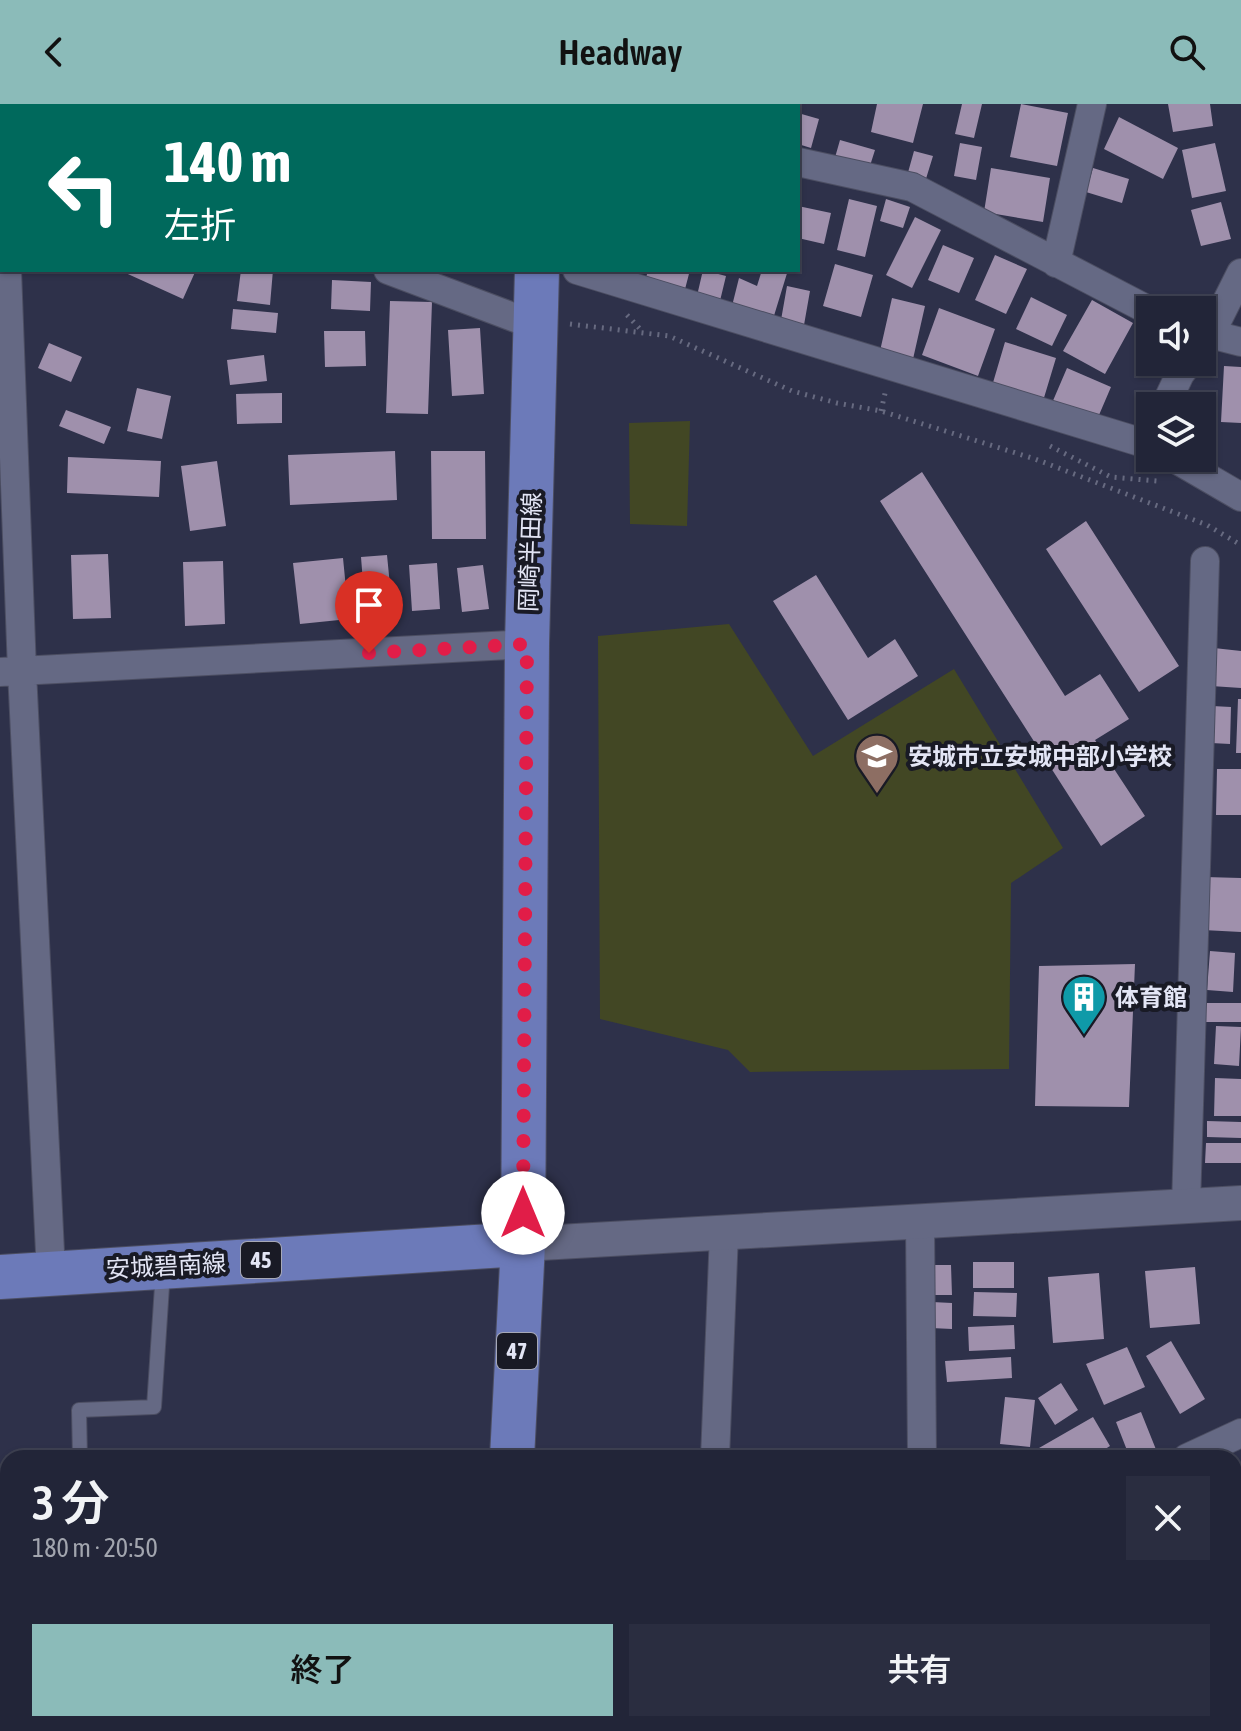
<!DOCTYPE html>
<html lang="ja">
<meta charset="utf-8">
<style>
body{margin:0;font-family:"Asap Condensed","Noto Sans JP",sans-serif;background:#2a2d40;color:#f1f3f6;height:100vh;display:flex;flex-direction:column;font-size:30px;white-space:nowrap}
*{box-sizing:border-box;margin:0}
p{font-size:26px;color:#a2a5ae}
.icon{flex:none;width:44px;height:44px;fill:none;stroke:currentColor;stroke-width:2;stroke-linecap:round;stroke-linejoin:round}
.map{position:relative;flex:1;overflow:hidden}
.side{position:absolute;left:0px;top:1346px;width:1242px;height:282px;display:flex;flex-direction:column;background:#222538;border-radius:24px 24px 0 0;box-shadow:0 2px 6px #0004,0 0 0 2px #3f4253}
.side>*{flex:none}
.guide{position:absolute;left:0px;top:0px;width:800px;height:168px;box-shadow:0 2px 6px #0004,0 0 0 2px #3f4253;background:#00695c;color:#fff;overflow:hidden}
.tools{position:absolute;left:1136px;top:192px;display:grid;gap:16px}
.tools a{display:grid;place-items:center;width:80px;height:80px;border-radius:0px;background:#222538;box-shadow:0 2px 6px #0004,0 0 0 2px #3f4253;font-size:40px}
.pin{position:absolute;display:grid;place-items:center;width:68px;height:68px;color:#fff;margin:-82px -34px;border-radius:50% 50% 50% 0;rotate:-45deg;box-shadow:0 0 8px #0007}
.pin .icon{rotate:45deg}
.me{position:absolute;width:88px;margin:-44px;rotate:0deg;stroke-linejoin:round;filter:drop-shadow(0 0 6px #0008)}
.turn{display:flex;align-items:center;gap:28px;height:168px;padding:0 32px;font-size:36px}
.turn .icon{width:104px;height:104px;stroke-width:2.5}
.turn b{display:block;font-size:56px;line-height:68px}
.round{display:grid;place-items:center;flex:none;width:84px;height:84px;border-radius:0px;background:#2a2d40}
.summary{display:flex;align-items:center;justify-content:space-between;height:136px;padding:0 32px}
h1{font-size:48px;font-weight:600;line-height:60px}
.cta{display:flex;gap:16px;margin-top:auto;padding:16px 32px}
.cta a{flex:1;height:92px;border-radius:0px;background:#8bbbb9;color:#111;font-size:32px;font-weight:600;line-height:92px;text-align:center}
.cta a+a{background:#2a2d40;color:#f1f3f6}
header{display:flex;justify-content:space-between;align-items:center;height:104px;padding:0 32px;background:#8bbbb9;color:#111;font-size:36px;font-weight:600}
.map>svg:first-child{display:block}
.green{fill:#424724}
.lines{fill:none;stroke-linecap:round;stroke-linejoin:round}
.stream{stroke:#445864;stroke-width:8}
.building{fill:#9f90ac}
.service-casing{stroke:#4c4e62;stroke-width:16}
.minor-casing{stroke:#4c4e62;stroke-width:30}
.tertiary-casing{stroke:#4c4e62;stroke-width:36}
.primary-casing{stroke:#4c4e62;stroke-width:46}
.path{stroke:#676a80;stroke-width:5;stroke-dasharray:2 6;stroke-linecap:butt}
.service{stroke:#656984;stroke-width:14}
.minor{stroke:#656984;stroke-width:28}
.tertiary{stroke:#656984;stroke-width:34}
.primary{stroke:#6c7ab9;stroke-width:44}
.route{stroke:#e11d48;stroke-width:14;stroke-dasharray:0 25.2}
.labels{text-anchor:middle;dominant-baseline:central;stroke-width:8;stroke-linejoin:round;paint-order:stroke}
.shield{fill:#191a25;stroke:#a6a8b7;stroke-width:2}
.shield-label{font-size:22px;font-weight:bold;fill:#e3e5f5}
.street-label{font-size:24px;fill:#e3e5f5;stroke:#191a25}
.poi-label{font-size:24px;font-weight:bold;fill:#e3e5f5;stroke:#191a25;text-anchor:start}
</style>
<header><svg class="icon" aria-label="back" viewBox="0 0 24 24"><path d="M15 5l-7 7 7 7"/></svg>Headway<svg class="icon" aria-label="search" viewBox="0 0 24 24"><circle cx="10" cy="10" r="6"/><path d="M15 15l6 6"/></svg></header>
<div class="map">
<svg width="1241" height="1627" viewBox="0 0 1241 1627">
<rect width="100%" height="100%" fill="#2e314a"/>
<!-- green -->
<path class="green" d="M690 317 687 422 630 420 629 319Z
M729 520 813 652 954 565 1063 744 1011 779 1009 965 750 968 728 946 600 915 598 532Z"/>
<g class="lines">
<!-- stream -->
<path class="stream" d="M238 0 243 2"/>
</g>
<!-- building -->
<path class="building" d="M877 0H923L913 39 871 28Z
M962 0H982L974 34 955 30Z
M1021 0 1068 9 1057 62 1010 53Z
M1168 0H1210L1213 22 1173 28Z
M798 9 819 15 811 44 798 40Z
M1119 13 1178 44 1163 75 1104 45Z
M840 36 875 46 868 68 834 57Z
M960 39 982 43 976 76 954 72Z
M1215 39 1226 87 1192 94 1182 46Z
M914 47 933 52 925 78 907 72Z
M991 64 1050 74 1043 118 984 108Z
M1093 64 1129 75 1122 99 1086 88Z
M849 95 877 102 865 153 837 146Z
M886 95 910 103 903 124 880 117Z
M1221 98 1231 135 1201 142 1191 106Z
M798 102 831 109 824 140 798 134Z
M915 113 941 126 912 184 886 171Z
M943 141 974 154 959 189 928 176Z
M995 151 1027 165 1006 210 975 196Z
M835 160 873 171 861 213 823 202Z
M119 166H196L183 195Z
M241 166H273L270 201 237 197Z
M648 166H690L684 189 645 178Z
M703 166 726 172 719 201 696 196Z
M762 166H788L773 215 732 202 739 174 757 182Z
M332 176 371 178 370 207 331 205Z
M787 182 810 187 804 221 781 216Z
M1031 193 1067 211 1052 242 1016 225Z
M892 194 925 202 913 255 880 247Z
M1092 196 1133 219 1105 270 1063 247Z
M390 197 432 198 428 310 386 309Z
M939 204 995 225 978 272 922 251Z
M233 205 278 209 276 229 231 225Z
M480 224 484 290 452 292 448 226Z
M324 227H365L366 262 325 263Z
M1005 238 1056 254 1043 297 992 282Z
M49 239 82 253 71 278 38 264Z
M264 251 267 277 230 281 227 256Z
M1224 262 1241 263V319L1221 318Z
M1067 264 1111 283 1096 318 1052 299Z
M137 284 171 292 162 335 127 327Z
M282 289V319L237 320 236 290Z
M66 306 111 323 104 340 59 322Z
M395 347 397 396 290 401 288 351Z
M431 347H485L486 435H432Z
M68 353 161 357 159 393 67 389Z
M217 357 226 422 190 427 181 362Z
M922 368 1065 592 1100 570 1129 615 1095 636 1145 712 1101 742 880 397Z
M1086 417 1179 562 1139 588 1046 445Z
M108 450 111 514 73 515 71 451Z
M387 451 392 502 365 504 361 453Z
M343 454 349 515 300 520 293 459Z
M223 457 225 520 185 522 183 458Z
M437 459 440 505 412 507 409 461Z
M483 461 489 505 462 508 457 464Z
M816 471 868 554 895 535 918 572 848 616 773 497Z
M1214 544 1241 547V584L1211 582Z
M1238 595H1241V649H1236Z
M1212 602 1231 603 1230 640 1211 639Z
M1217 665H1241V711H1216Z
M1205 773 1241 774V828L1203 826Z
M1210 847 1235 849 1233 888 1207 886Z
M1135 860 1129 1003 1035 1002 1039 862Z
M1204 899H1241V918H1204Z
M1216 922 1241 923 1239 962 1214 960Z
M1215 974 1241 975V1012H1214Z
M1207 1017 1241 1018V1034L1207 1033Z
M1206 1039H1241V1059H1205Z
M973 1158H1014V1184H973Z
M932 1161H951L952 1191H933Z
M1195 1163 1200 1220 1150 1224 1145 1167Z
M1099 1169 1104 1235 1053 1239 1048 1173Z
M974 1188 1017 1189 1016 1213 973 1212Z
M932 1198 952 1199V1225L931 1224Z
M1014 1221 1015 1245 969 1247 968 1223Z
M1171 1237 1205 1295 1180 1310 1146 1252Z
M1127 1243 1145 1283 1104 1301 1086 1260Z
M1011 1253 1012 1274 947 1278 945 1257Z
M1061 1279 1078 1306 1055 1321 1038 1294Z
M1005 1293 1035 1296 1030 1343 1000 1340Z
M1141 1308 1157 1348 1141 1354H1130L1116 1318Z
M1093 1313 1110 1342 1091 1354H1045L1039 1344Z
M1241 1382V1438L1234 1440V1385Z
M1241 1447V1499L1234 1502V1450Z
M1241 1614V1627H1209L1226 1620H1234V1617Z
M1045 1620H1084L1087 1627H1047Z"/>
<g class="lines">
<!-- service casing -->
<g class="service-casing">
<path id="service" d="M80 1354 79 1306 154 1303 163 1167
M342 1620 343 1627"/>
</g>
<!-- minor casing -->
<g class="minor-casing">
<path id="minor" d="M565 2 571 0
M1 20 2 47
M798 58 912 83 1150 207
M1056 159 1092 0
M7 166 22 567 51 1169
M388 166 537 222
M577 166 1150 341
M1202 228 1241 238
M1202 242 1210 231 1241 169
M1165 302 1180 270 1189 258
M1174 354 1241 393
M0 568 527 540
M1186 1103 1205 457
M920 1118 922 1354
M715 1354 724 1129
M1187 1354 1241 1329
M970 1620 972 1627
M615 1627 631 1620"/>
</g>
<!-- tertiary casing -->
<g class="tertiary-casing">
<path id="tertiary" d="M523 1140 1241 1099"/>
</g>
<!-- primary casing -->
<g class="primary-casing">
<path id="primary" d="M537 2V0
M0 1173 523 1140
M512 1354 523 1140 527 540 537 166
M498 1627 499 1620"/>
</g>
<!-- path -->
<path class="path" d="M160 0 165 2
M627 211 642 227
M570 220 669 232 792 287 837 299 881 307 1035 355 1207 421 1241 441
M881 307 886 285
M1050 342 1111 373 1157 377"/>
<!-- service -->
<use href="#service" class="service"/>
<!-- minor -->
<use href="#minor" class="minor"/>
<!-- tertiary -->
<use href="#tertiary" class="tertiary"/>
<!-- primary -->
<use href="#primary" class="primary"/>
</g>
<g class="lines">
<!-- route -->
<path class="route" d="M369 549 527 540 523 1109"/>
</g>
<!-- icons -->
<defs>
<g id="school-pin" transform="scale(2.3)"><path d="M0 17L-7.5 6A9.5 9.5 0 1 1 7.5 6Z" fill="#8d6e63" stroke="#191a25"/><path d="M0-5L7-2L0 1L-7-2ZM-4 1L0 2.5L4 1V4Q0 6-4 4Z" fill="#fff"/></g>
<g id="building-pin" transform="scale(2.3)"><path d="M0 17L-7.5 6A9.5 9.5 0 1 1 7.5 6Z" fill="#0f9aa8" stroke="#191a25"/><path d="M-4-6H4V6H1V3H-1V6H-4ZM-2.5-4.3h1.7v1.8h-1.7ZM.8-4.3h1.7v1.8H.8ZM-2.5-1h1.7V.8h-1.7ZM.8-1h1.7V.8H.8Z" fill="#fff"/></g>
</defs>
<g fill-rule="evenodd">
<use href="#school-pin" x="877" y="652"/>
<use href="#building-pin" x="1084" y="893"/>
</g>
<g class="labels">
<!-- shield labels -->
<g class="shield">
<rect x="241" y="1138" width="40" height="36" rx="6"/>
<rect x="497" y="1229" width="40" height="36" rx="6"/>
</g>
<g class="shield-label">
<text x="261" y="1156">45</text>
<text x="517" y="1247">47</text>
</g>
<!-- street labels -->
<g class="street-label">
<text transform="translate(530 448) rotate(-88)">岡崎半田線</text>
<text transform="translate(166 1162) rotate(-3)">安城碧南線</text>
</g>
<!-- poi labels -->
<g class="poi-label">
<text x="908" y="652">安城市立安城中部小学校</text>
<text x="1115" y="893">体育館</text>
</g>
</g>
</svg>
<div class="tools">
<a><svg class="icon" aria-label="sound" viewBox="0 0 24 24"><path d="M4 9h4l5-4v14l-5-4H4zM17 9q2 3 0 6"/></svg></a>
<a><svg class="icon" aria-label="layers" viewBox="0 0 24 24"><path d="M12 4l9 5-9 5-9-5zM3 14l9 5 9-5"/></svg></a>
</div>
<div class="pin" style="left:369px;top:549px;background:#d93025"><svg class="icon" aria-label="arrive" viewBox="0 0 24 24"><path d="M6 21V4h12l-3 4 3 4H6"/></svg></div>
<svg class="me" style="left:523px;top:1109px" viewBox="-20 -20 40 40"><circle r="19" fill="#fff"/><path d="M0-13L10 11 0 6-10 11z" fill="#e11d48"/></svg>
<div class="guide">
<div class="turn"><svg class="icon" aria-label="left" viewBox="0 0 24 24"><path d="M17 20v-9H6M10 6l-5 5 5 5"/></svg><div><b>140 m</b>左折</div></div>
</div>
<section class="side">
<div class="summary"><div><h1>3 分</h1><p>180 m · 20:50</p></div><a class="round"><svg class="icon" aria-label="close" viewBox="0 0 24 24"><path d="M6 6l12 12M18 6L6 18"/></svg></a></div>
<div class="cta"><a>終了</a><a>共有</a></div>
</section>
</div>
